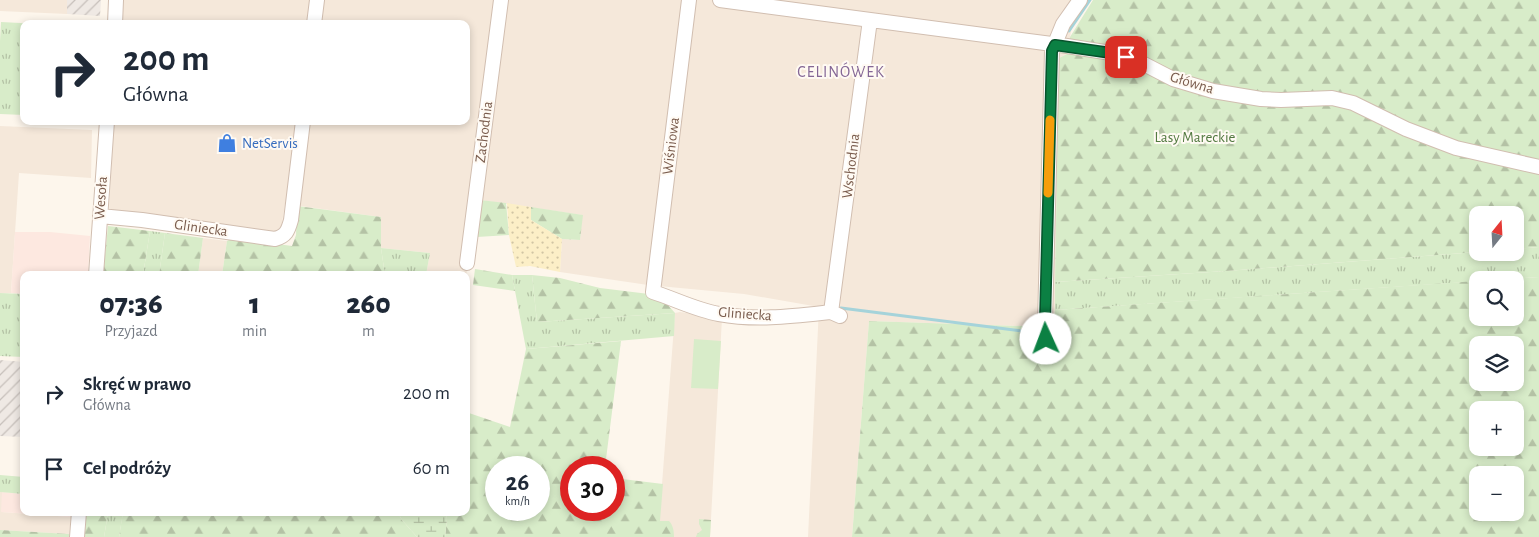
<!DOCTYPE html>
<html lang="pl">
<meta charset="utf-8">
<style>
body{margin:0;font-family:"Alegreya Sans",sans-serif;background:#f6f6f7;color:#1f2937;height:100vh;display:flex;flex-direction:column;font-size:19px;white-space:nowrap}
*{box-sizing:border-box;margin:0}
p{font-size:16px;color:#747a83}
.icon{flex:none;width:28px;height:28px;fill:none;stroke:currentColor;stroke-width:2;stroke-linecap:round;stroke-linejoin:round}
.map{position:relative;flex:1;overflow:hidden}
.details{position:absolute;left:20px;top:271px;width:450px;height:245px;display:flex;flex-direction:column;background:#fff;border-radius:10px;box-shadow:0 2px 8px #0003}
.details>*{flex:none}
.hud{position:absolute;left:20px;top:20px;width:450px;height:105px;border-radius:10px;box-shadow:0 2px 8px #0003;background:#fff;color:#1f2937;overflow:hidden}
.needle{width:32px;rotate:18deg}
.controls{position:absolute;left:1469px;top:206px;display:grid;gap:10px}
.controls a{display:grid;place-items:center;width:55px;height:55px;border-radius:10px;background:#fff;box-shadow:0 2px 8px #0003;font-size:25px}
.speed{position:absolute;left:485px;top:456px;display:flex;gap:10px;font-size:25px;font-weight:700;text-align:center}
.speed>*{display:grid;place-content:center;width:65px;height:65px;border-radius:50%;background:#fff;box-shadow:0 2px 8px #0003;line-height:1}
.speed small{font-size:12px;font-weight:400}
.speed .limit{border:8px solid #d22;background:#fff;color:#111}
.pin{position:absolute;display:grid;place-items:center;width:42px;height:42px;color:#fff;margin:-21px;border-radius:10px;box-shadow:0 2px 8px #0006}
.me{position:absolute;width:55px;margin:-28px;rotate:358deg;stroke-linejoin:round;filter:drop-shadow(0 0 4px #0008)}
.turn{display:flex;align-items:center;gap:18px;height:105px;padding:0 20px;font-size:22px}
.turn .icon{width:65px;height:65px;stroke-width:2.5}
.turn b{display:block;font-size:35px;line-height:42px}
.eta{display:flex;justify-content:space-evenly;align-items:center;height:85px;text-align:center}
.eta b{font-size:30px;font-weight:800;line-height:35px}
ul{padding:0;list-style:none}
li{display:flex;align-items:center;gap:15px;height:75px;padding:0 20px}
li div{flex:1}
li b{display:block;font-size:19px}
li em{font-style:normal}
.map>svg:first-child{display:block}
.residential{fill:#f5e8da}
.commercial{fill:#fde8e0}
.industrial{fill:url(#industrial-furrows)}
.grass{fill:url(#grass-tufts)}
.forest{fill:url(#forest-firs);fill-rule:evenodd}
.wetland{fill:url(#wetland-marsh)}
.sand{fill:url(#sand-dots)}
.pitch{fill:#d8ecc9}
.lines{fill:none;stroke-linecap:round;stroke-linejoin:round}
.stream{stroke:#a5d3da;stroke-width:3}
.minor-casing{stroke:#d1beb0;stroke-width:16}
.minor{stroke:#fff;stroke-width:14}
.route-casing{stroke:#07532c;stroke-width:12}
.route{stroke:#0b8043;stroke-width:9}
.slow{stroke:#f59e0b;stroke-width:9}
.labels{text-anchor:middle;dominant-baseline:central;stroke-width:4;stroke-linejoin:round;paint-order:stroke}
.street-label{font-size:15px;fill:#7a5c4d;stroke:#fffaf3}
.park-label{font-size:15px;fill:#537a41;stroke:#fffaf3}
.shop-label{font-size:15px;fill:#366cbe;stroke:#fffaf3;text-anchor:start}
.neighbourhood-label{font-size:16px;letter-spacing:1px;fill:#846695;stroke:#fffaf3}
</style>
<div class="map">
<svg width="1539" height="537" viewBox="0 0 1539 537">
<defs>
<pattern id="industrial-furrows" width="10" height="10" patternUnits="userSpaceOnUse" patternTransform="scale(1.25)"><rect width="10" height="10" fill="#efe9e4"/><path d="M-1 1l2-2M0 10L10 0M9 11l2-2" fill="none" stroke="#c7c0bb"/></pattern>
<pattern id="grass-tufts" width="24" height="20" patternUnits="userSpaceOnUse" patternTransform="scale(1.25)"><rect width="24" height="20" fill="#d8ecc9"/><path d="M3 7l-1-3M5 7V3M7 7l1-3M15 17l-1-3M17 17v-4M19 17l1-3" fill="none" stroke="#b4c2a5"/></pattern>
<pattern id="forest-firs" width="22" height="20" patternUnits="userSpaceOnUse" patternTransform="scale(1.25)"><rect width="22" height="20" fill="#d8ecc9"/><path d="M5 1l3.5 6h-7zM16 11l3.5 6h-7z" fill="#b4c2a5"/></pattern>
<pattern id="wetland-marsh" width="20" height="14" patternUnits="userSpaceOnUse" patternTransform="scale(1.25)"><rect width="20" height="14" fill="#d8ecc9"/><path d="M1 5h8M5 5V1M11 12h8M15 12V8" fill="none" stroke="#b4c2a5"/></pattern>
<pattern id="sand-dots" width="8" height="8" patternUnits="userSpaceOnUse" patternTransform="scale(1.25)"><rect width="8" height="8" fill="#fcefc7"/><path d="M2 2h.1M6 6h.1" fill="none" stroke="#d1c5a4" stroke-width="1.8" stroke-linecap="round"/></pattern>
</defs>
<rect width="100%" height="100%" fill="#fdf6ec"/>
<!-- residential -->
<path class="residential" d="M0 0H67V14L0 11Z
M123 0H1077L1070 37 1069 53 1059 58 1055 310 1052 327 869 321 852 537H808L819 307 744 294 648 285 560 272 562 239 580 240 582 215 480 200 466 276 426 275 430 253 381 248V217L285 204 281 229 277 233 109 210 114 121H466V24H120Z
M0 126 92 130 91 178 19 173 11 293H0Z
M203 238 227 241 222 275H198Z
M680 312 722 318 710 537H658L675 313Z
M0 492H2V512L71 517 69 534 0 530Z"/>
<!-- commercial -->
<path class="commercial" d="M15 232H50L90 236 88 275H24V294L11 293Z
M2 492 24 494V512L73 513 72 517 1 512Z"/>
<!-- industrial -->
<path class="industrial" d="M67 0H101L100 16 67 14Z
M0 360 24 362V437L0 436Z"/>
<!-- grass -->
<path class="grass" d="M1 22 40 24H24V115L0 114V41Z
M150 231 165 233 159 275H143Z
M1539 247V277L1055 310V282L1226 271 1477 252H1515V249Z
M381 248 430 253 426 275H385Z
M512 275H532L537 322 675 313 674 336 526 349Z
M0 293 24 294V357L0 356Z
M0 475 24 477V494L0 492Z
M108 513H123L119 537H104Z"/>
<!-- forest -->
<path class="forest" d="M1093 0H1539V247L1515 249V215H1478L1477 252 1226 271 1055 282 1059 58 1069 53 1070 37Z
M480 200 506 203 509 235 477 237Z
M297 206 381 217V248L385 275H222L227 241 233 238 292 246 296 235Z
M531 207 583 215 580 240 562 239 531 220Z
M108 226 150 231 143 275H103Z
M165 233 203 238 198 275H159Z
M475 269 512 275 515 291 473 285Z
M532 275 560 278 600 288 649 294 667 304 675 313 537 322Z
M1539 277V537H852L869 321 1052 327 1055 310 1477 281 1478 318H1515V280H1490ZM1478 345H1515V382H1478ZM1478 410H1515V448H1478ZM1478 475H1515V512H1478Z
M621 341 605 467 571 468V510H614V478L663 484 660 521H669C673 525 674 531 674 537H445L447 519 446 513 466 512V412L510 427 526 349ZM496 468H539V510H496Z
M123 512 398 513 402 520 417 537H119Z
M85 513H108L104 537H85Z
M699 519 711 520 710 537H696L697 534 702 530 699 524Z
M0 530 69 534V537H0Z"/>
<!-- wetland -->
<path class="wetland" d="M398 513H446L447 519 445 537H417L402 520Z"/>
<!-- sand -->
<path class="sand" d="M507 203 531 207V220L562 239 560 272 530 266 516 267 509 235Z"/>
<!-- pitch -->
<path class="pitch" d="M694 339 721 341 718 389 691 388Z"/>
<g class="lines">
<!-- stream -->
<path class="stream" d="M1069 31 1090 0
M841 308 1030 332
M1052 343V350"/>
<!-- minor casing -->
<g class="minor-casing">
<path id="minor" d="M689 0 653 292C675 299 696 310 719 314 756 321 794 316 831 312L840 316
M720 0 1067 46 1111 53 1126 57 1142 63 1173 79 1213 91 1261 99 1281 100 1332 98 1353 103 1406 129 1456 148 1539 167
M115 24 116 0
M314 24 317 0
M100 216 142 220 275 239C286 236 288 231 291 220L303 121
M467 263 501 0
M96 275 107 121
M831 312 870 20
M1046 339 1045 322 1052 51 1063 24 1080 0
M77 537 79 512"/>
</g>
<!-- minor -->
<use href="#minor" class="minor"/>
</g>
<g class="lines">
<!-- route casing -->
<g class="route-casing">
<path id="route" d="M1046 339 1045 322 1052 51 1055 45 1111 53 1126 57"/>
</g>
<!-- route -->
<use href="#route" class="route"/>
<!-- slow -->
<path class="slow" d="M1048 193 1050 120"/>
</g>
<!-- icons -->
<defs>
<g id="shop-bare" transform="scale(1.5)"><path d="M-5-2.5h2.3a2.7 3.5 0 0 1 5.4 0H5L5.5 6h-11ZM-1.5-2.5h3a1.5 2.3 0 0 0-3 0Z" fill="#3f7fe0" stroke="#fffaf3" stroke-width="2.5" paint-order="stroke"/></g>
</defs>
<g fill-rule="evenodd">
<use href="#shop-bare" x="227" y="143"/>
</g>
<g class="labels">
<!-- street labels -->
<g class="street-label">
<text transform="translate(1192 83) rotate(17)">Główna</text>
<text transform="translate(484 132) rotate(-83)">Zachodnia</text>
<text transform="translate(671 146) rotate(-83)">Wiśniowa</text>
<text transform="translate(851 166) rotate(-83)">Wschodnia</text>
<text transform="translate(101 198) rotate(-86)">Wesoła</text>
<text transform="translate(201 228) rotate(8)">Gliniecka</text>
<text transform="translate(745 314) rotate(4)">Gliniecka</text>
</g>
<!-- park labels -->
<g class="park-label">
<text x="1195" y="137">Lasy Mareckie</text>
</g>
<!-- shop labels -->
<g class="shop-label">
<text x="242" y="143">NetServis</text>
</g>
<!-- neighbourhood labels -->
<g class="neighbourhood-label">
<text x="841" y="72">CELINÓWEK</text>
</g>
</g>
</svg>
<div class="controls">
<a><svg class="needle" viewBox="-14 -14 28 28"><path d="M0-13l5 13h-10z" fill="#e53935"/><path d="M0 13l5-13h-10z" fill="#747a83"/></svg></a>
<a><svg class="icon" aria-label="search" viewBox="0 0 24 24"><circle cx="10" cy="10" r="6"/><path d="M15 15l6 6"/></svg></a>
<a><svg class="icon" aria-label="layers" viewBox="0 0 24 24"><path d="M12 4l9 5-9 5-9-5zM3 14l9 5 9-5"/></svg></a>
<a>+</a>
<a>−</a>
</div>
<div class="speed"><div>26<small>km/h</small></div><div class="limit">30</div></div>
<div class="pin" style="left:1126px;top:57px;background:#d93025"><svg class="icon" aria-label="arrive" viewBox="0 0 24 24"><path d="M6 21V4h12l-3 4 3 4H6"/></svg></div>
<svg class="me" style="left:1046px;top:339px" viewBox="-20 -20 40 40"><circle r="19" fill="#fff"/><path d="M0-13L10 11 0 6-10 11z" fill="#0b8043"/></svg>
<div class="hud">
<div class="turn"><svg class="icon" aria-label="right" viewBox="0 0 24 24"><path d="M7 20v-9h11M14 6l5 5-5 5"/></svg><div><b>200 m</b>Główna</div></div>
</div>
<section class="details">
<div class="eta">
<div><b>07:36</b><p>Przyjazd</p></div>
<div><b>1</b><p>min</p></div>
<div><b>260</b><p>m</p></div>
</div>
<ul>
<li><svg class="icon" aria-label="right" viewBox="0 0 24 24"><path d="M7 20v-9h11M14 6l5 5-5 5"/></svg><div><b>Skręć w prawo</b><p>Główna</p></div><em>200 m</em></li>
<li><svg class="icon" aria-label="arrive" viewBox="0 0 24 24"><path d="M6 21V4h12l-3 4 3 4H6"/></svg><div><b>Cel podróży</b></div><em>60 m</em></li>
</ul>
</section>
</div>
